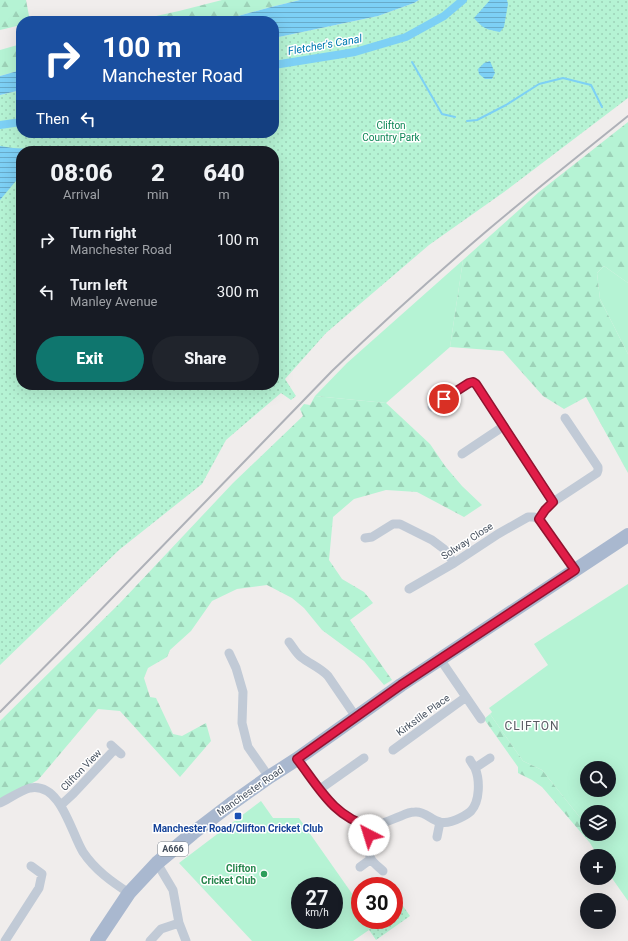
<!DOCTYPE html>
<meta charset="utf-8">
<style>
body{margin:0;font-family:Roboto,sans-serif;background:#20242c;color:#f1f3f6;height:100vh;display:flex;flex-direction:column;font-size:15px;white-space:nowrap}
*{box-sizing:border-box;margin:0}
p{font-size:13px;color:#9ea1a6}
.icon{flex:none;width:22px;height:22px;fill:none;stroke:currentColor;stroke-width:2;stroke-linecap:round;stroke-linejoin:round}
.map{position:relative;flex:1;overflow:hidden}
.panel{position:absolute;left:16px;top:146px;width:263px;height:244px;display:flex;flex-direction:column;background:#171b24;border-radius:16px;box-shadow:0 4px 16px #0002}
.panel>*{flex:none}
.banner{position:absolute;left:16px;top:16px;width:263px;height:122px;border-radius:16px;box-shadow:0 4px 16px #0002;background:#1a4fa0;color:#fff;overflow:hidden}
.buttons{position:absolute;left:580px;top:761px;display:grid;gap:8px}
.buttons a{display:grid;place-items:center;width:36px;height:36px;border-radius:50%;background:#171b24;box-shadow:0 4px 16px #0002;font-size:20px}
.speed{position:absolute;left:291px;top:877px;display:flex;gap:8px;font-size:20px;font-weight:700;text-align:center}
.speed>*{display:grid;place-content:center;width:52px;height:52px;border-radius:50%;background:#171b24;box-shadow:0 4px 16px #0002;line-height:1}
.speed small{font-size:10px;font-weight:400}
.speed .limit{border:6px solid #d22;background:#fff;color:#111}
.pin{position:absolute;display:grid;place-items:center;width:34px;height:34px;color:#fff;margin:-17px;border:2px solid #fff;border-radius:50%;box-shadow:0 1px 4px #0007}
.me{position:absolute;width:44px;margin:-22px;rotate:320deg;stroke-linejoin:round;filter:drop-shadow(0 0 3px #0008)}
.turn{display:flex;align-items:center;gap:14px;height:84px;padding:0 20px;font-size:18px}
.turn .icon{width:52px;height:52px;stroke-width:2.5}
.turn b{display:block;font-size:28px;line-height:34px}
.then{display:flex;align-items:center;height:38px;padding:0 20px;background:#0003;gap:8px;font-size:15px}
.eta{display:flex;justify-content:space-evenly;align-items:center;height:68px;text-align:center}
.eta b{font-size:24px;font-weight:800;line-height:28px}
.primary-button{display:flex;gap:8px;margin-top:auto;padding:8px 20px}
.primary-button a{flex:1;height:46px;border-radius:24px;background:#0f766e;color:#fff;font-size:16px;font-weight:800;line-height:46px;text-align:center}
.primary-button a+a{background:#20242c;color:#f1f3f6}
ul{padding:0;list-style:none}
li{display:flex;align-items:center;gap:12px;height:52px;padding:0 20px}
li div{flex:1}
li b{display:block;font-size:15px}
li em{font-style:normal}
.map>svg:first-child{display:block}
.green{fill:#b5f3d4;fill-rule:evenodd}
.forest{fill:url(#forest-firs)}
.park{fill:url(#park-dots);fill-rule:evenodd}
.water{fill:url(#water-rules)}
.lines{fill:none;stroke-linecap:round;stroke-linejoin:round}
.stream{stroke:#7dd0f5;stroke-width:2}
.canal{stroke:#7dd0f5;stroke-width:8}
.street{stroke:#c1cad6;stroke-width:9}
.primary{stroke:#a9b8cf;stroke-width:14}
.rail{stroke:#aeb1b8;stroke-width:2}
.route-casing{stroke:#92132f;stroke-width:10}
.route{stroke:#e11d48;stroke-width:7}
.transit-dot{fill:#1a4fb4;stroke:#fff;stroke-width:1.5}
.leisure-dot{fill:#2e9e5b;stroke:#fff;stroke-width:1.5}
.labels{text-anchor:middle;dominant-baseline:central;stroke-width:3;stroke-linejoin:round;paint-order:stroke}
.shield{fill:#fff;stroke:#7b838d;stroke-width:1}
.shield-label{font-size:9px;font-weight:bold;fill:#434e5c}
.park-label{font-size:10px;fill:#0c8555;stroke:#fff}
.street-label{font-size:10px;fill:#434e5c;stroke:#fff}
.transit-label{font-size:10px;font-weight:bold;fill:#164399;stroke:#fff}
.leisure-label{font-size:10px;font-weight:bold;fill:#27864d;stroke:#fff;text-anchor:end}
.water-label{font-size:11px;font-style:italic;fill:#007ab2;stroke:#fff}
.quarter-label{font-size:12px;letter-spacing:1px;fill:#595c63;stroke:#fff}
</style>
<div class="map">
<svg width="628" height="941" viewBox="0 0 628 941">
<defs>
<pattern id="forest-firs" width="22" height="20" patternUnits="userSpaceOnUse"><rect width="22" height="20" fill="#b5f3d4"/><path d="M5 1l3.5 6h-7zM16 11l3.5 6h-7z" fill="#9dd2b8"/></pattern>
<pattern id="park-dots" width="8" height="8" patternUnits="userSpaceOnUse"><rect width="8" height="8" fill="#b5f3d4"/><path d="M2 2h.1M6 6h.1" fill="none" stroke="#9dd2b8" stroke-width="1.8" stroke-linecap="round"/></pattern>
<pattern id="water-rules" width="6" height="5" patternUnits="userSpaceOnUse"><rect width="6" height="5" fill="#7dd0f5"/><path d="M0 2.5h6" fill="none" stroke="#68abca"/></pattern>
</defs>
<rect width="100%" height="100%" fill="#f0edec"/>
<!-- green -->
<path class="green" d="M463 260 450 347 386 403 315 396 347 363Z
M604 266 628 283V354L600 299 597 273Z
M628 584V901L609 874V856H598L590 843 582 820 542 770 523 761 490 714 492 712 489 708 548 665 534 644ZM587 768H609V790H587ZM587 812H609V834H587Z
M261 801 273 818H299L360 905V920H365L369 930 353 941H252L179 863ZM300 886H334V920H300Z"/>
<!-- forest -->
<path class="forest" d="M0 0H26L30 21H21V25L0 30Z
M222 0H300L271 7 220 21H133L179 11Z
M21 44V70L0 76V50Z
M628 122V283L604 266 597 273 600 299 628 354V473L586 397 564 409 543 396 503 351 450 347 463 260 539 192Z
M315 396 386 403 430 444 445 466 462 486 482 505 464 517 417 492 386 490 354 499 333 517 329 560 342 579 364 592 373 603 350 620 392 680 384 685 364 661 322 630 304 608 292 598 267 585 237 589 212 601 191 631 170 650 167 657 148 668 144 678 150 697 156 698 173 734 182 736 206 723 211 741 180 777 120 711 98 709 38 780 0 800V721L120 603 233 483 303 416 300 409 304 404 310 405Z
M490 714 523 761 542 770 582 820 590 843 542 787 532 780 518 773V767L484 719Z"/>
<!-- park -->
<path class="park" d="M419 0H628V98L504 192 429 245 326 333 285 379 296 396 291 400 281 393 226 440 202 484 119 550 0 665V95L21 90V133H274V38L378 16 414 3ZM21 151H274V385H21Z
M394 893 410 916 376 940 367 927 365 920H394Z"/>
<!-- water -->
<path class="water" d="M300 0H419L414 3 378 16 274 38V21H220L271 7Z
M490 0H507L508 4 504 27 500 32C485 29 484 29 474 18Z
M490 61 495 73 492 79H485L479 74 478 69 484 63Z
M21 70V90L0 95V76Z
M0 146 13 148 49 150 47 151H21V176L15 182 0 200Z"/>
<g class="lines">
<!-- stream -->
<path class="stream" d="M412 62 442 114 455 117
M467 121 477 120 506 105 539 84 563 78 591 85 602 107"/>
<!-- canal -->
<path class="canal" d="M274 65 355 52 406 37 444 16 463 0
M0 125 21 122"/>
<!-- street -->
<path class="street" d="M432 407 469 383 473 382 476 384 553 502
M565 418 598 467V470L597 473 553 502 545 510 539 519 575 570
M462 454 504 426
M365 538 372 537 393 524H400L432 540 444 549 454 563
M409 589 454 563 498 534 528 517H534L539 519
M289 642C293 647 296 653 301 657 310 664 321 668 328 676L356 717
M229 653 236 668 243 692 242 723 248 747 269 777
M440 659 481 719
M111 745 121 754
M393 750 466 697
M297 759C314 781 333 814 360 823 374 829 387 821 401 816 405 814 410 812 415 812 425 811 431 820 440 822 447 824 454 821 460 818 464 816 468 814 471 811 480 801 480 780 475 768 473 765 471 762 470 760
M475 768 490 758
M320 789 364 758
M0 803C8 799 22 790 30 788 61 782 71 833 83 852 95 870 112 882 129 893
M61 805 73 794 115 749
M370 826C369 837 366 848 371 859 374 864 379 867 383 871
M437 837 440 822
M157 863 173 890 179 923 186 941
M360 867 371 859
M5 941 39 888 42 874 31 866
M150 941 161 929 179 923"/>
<!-- primary -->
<path class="primary" d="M97 941 129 893 157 863 193 833 231 804 269 777 297 759 401 685 628 535"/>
<!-- rail -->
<path class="rail" d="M0 712 87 624 332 371C383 322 435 275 489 229 535 190 582 153 628 116"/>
</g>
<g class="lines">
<!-- route casing -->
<g class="route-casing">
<path id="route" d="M369 835 370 826C334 818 318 786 297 759L401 685 575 570 539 519 545 510 553 502 476 384 473 382 469 383 444 399"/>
</g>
<!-- route -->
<use href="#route" class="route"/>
</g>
<!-- markers -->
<rect class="transit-dot" x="234" y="812" width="8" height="8" rx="2"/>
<circle class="leisure-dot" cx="264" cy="874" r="4"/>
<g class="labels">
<!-- shield labels -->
<rect class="shield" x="158" y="842" width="30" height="14" rx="3"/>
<g class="shield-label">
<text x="173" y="849">A666</text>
</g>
<!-- park labels -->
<g class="park-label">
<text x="391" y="125">Clifton<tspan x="391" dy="12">Country Park</tspan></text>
</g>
<!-- street labels -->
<g class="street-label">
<text transform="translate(467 541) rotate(-33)">Solway Close</text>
<text transform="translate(423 715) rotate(-36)">Kirkstile Place</text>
<text transform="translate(81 770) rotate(-46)">Clifton View</text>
<text transform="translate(250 791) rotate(-35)">Manchester Road</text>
</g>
<!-- transit labels -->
<g class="transit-label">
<text x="238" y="828">Manchester Road/Clifton Cricket Club</text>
</g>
<!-- leisure labels -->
<g class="leisure-label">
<text x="256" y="868">Clifton<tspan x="256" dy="12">Cricket Club</tspan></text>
</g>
<!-- water labels -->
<g class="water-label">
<text transform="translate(325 45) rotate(-10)">Fletcher's Canal</text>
</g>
<!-- quarter labels -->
<g class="quarter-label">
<text x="532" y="726">CLIFTON</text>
</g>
</g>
</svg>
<div class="buttons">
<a><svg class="icon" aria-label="search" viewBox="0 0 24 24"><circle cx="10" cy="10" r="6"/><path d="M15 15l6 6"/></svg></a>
<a><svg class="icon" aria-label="layers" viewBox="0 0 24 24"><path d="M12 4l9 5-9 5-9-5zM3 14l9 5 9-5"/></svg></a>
<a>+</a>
<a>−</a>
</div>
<div class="speed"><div>27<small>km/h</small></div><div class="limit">30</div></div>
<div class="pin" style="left:444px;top:399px;background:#d93025"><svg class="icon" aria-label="arrive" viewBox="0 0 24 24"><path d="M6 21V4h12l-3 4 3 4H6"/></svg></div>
<svg class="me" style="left:369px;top:835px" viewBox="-20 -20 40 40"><circle r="19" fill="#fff"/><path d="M0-13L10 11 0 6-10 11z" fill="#e11d48"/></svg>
<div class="banner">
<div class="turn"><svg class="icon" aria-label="right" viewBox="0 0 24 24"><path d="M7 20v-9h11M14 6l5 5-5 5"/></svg><div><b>100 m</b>Manchester Road</div></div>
<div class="then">Then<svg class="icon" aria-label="left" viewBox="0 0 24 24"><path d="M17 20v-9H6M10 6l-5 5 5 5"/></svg></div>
</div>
<section class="panel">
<div class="eta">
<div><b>08:06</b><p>Arrival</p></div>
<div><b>2</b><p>min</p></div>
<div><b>640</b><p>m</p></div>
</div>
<ul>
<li><svg class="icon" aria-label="right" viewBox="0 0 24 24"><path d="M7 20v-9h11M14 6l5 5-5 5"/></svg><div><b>Turn right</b><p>Manchester Road</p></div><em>100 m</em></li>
<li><svg class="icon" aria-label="left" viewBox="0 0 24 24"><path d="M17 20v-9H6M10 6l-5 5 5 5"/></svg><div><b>Turn left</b><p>Manley Avenue</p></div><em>300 m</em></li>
</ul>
<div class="primary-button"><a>Exit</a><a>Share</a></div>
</section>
</div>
